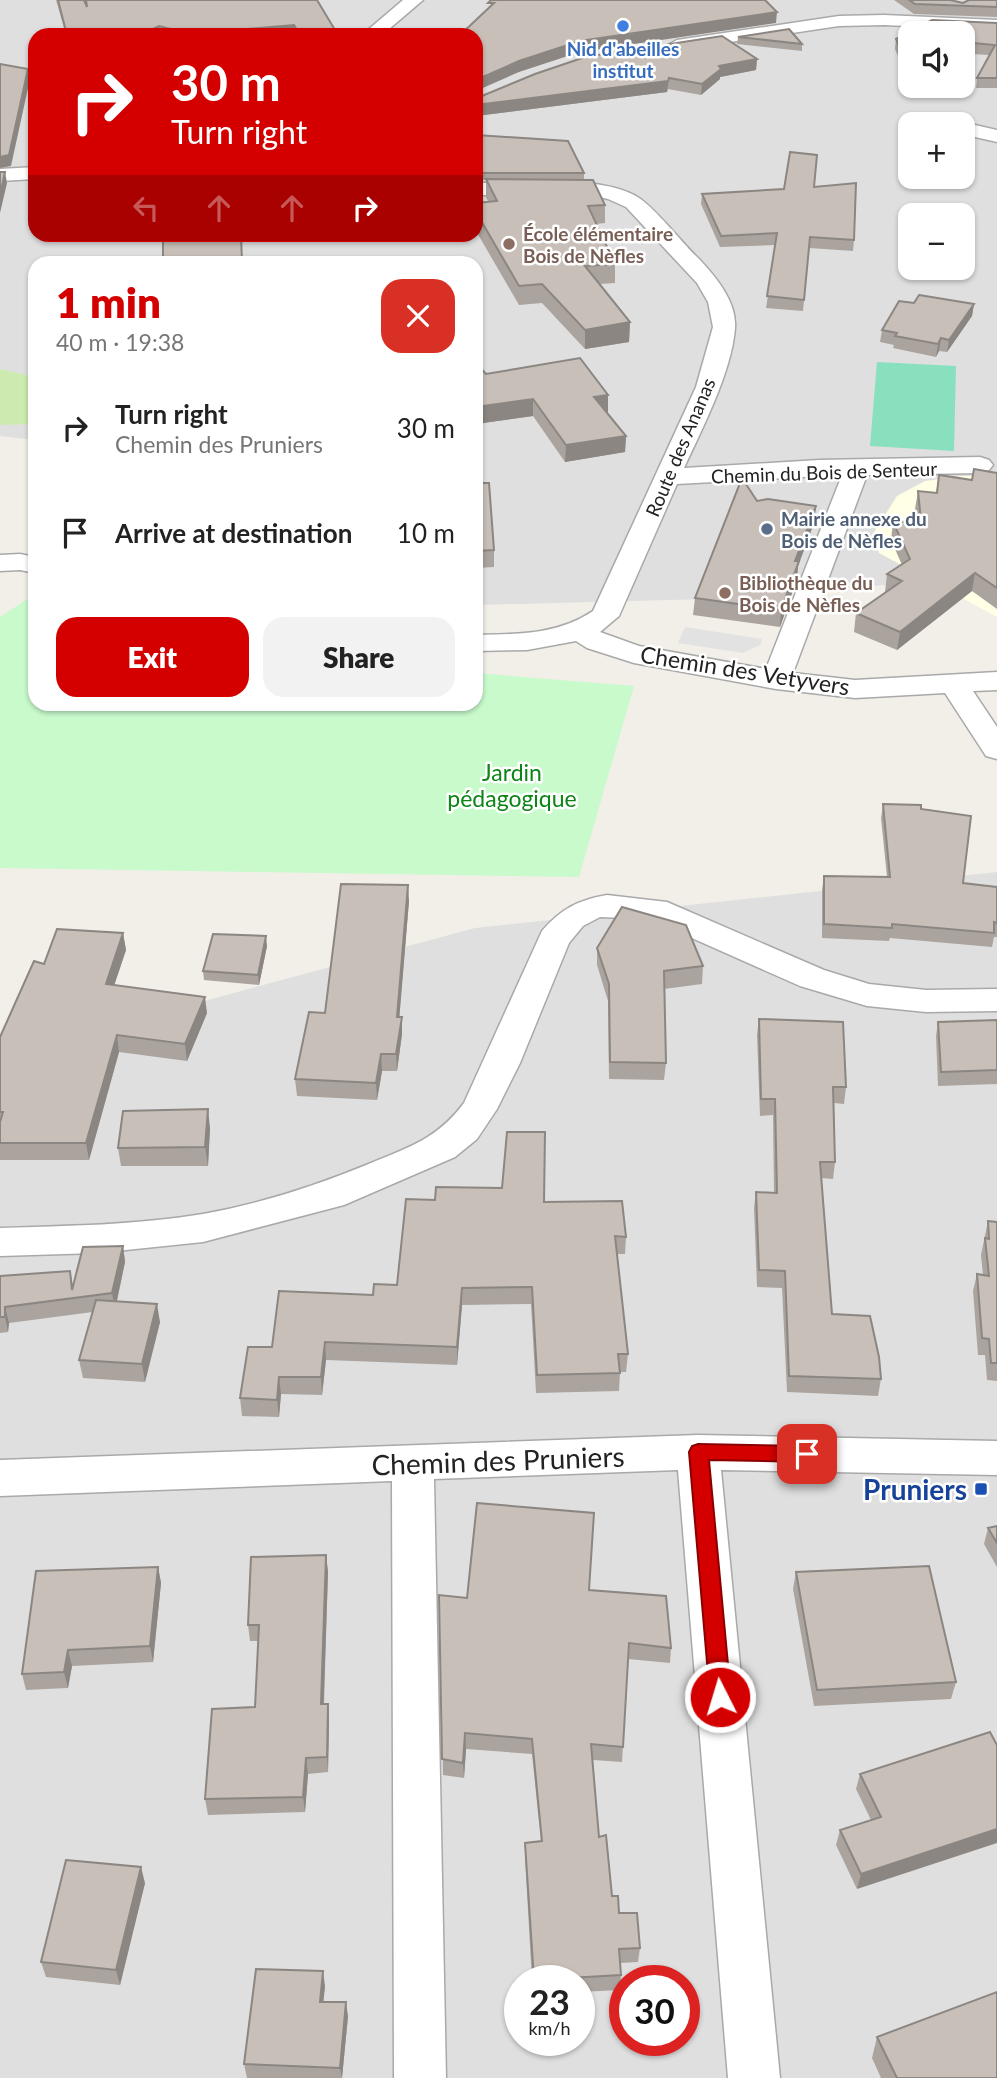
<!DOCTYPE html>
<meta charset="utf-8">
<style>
body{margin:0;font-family:Lato,sans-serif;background:#f2f2f2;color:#222;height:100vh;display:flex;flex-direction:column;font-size:26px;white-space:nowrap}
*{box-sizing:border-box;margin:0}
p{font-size:23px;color:#767676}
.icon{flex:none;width:38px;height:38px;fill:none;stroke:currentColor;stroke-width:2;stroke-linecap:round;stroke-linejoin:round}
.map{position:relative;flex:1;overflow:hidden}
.sheet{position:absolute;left:28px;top:256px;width:455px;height:455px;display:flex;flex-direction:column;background:#fff;border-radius:21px;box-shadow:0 2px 5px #0004}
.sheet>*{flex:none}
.hud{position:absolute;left:28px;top:28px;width:455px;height:214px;border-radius:21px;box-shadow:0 2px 5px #0004;background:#d40000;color:#fff;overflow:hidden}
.fabs{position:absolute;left:898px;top:21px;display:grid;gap:14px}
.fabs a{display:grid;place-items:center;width:77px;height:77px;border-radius:14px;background:#fff;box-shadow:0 2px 5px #0004;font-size:35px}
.speed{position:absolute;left:504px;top:1965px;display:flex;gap:14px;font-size:35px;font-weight:700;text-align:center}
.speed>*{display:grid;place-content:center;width:91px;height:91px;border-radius:50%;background:#fff;box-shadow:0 2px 5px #0004;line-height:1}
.speed small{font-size:18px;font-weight:400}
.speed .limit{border:10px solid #d22;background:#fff;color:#111}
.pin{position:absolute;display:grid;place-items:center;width:60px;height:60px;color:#fff;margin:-30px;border-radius:14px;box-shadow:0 4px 10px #0006}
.me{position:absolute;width:77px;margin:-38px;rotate:355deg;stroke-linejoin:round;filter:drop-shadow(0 0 5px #0008)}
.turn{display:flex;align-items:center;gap:24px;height:147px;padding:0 28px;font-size:32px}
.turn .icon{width:91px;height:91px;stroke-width:2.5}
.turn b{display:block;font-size:49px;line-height:60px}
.lanes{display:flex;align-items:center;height:66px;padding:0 28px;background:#0003;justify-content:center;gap:35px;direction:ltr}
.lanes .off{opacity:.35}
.round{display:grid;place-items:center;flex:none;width:74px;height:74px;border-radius:21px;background:#f2f2f2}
.overview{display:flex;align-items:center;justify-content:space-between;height:119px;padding:0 28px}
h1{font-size:42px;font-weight:800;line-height:52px;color:#d40000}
.primary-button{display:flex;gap:14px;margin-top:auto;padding:14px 28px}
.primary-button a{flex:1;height:80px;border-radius:21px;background:#d40000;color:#fff;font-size:28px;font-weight:800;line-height:80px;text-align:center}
.primary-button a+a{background:#f2f2f2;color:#222}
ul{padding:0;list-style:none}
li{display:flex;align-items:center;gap:21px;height:105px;padding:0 28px}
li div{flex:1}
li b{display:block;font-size:26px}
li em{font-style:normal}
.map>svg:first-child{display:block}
.residential{fill:#e0dfdf;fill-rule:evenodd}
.education{fill:#ffffe5}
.grass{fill:#cdebb0}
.park{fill:#c8facc}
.pitch{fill:#88e0be}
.parking{fill:#e2e2e2}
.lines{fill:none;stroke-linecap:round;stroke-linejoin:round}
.minor-casing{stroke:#a9a9a9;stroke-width:3}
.minor{fill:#fff;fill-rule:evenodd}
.wall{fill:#aba49e}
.shaded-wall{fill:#8b8681}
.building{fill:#c7bfb8;stroke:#8b8681;stroke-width:2}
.route{fill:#d40000;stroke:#8a0000;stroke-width:2}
.shop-dot{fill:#3f7fe0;stroke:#fff;stroke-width:2.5}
.education-dot{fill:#8d6e63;stroke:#fff;stroke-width:2.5}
.service-dot{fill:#5c6f8a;stroke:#fff;stroke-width:2.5}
.transit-dot{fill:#1a4fb4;stroke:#fff;stroke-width:2.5}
.labels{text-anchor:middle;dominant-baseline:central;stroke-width:5;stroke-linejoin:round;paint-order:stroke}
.far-shop-label{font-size:19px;font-weight:bold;fill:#366cbe;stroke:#fff}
.far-education-label{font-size:19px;font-weight:bold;fill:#785e54;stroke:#fff;text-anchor:start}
.far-street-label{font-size:19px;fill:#222;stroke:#fff}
.far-service-label{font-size:19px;font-weight:bold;fill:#4e5e75;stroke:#fff;text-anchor:start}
.street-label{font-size:23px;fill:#222;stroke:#fff}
.park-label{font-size:23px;fill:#0c8416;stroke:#fff}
.near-street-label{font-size:28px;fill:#222;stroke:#fff}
.near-transit-label{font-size:28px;font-weight:bold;fill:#164399;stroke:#fff;text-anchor:end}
</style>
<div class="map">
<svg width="997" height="2078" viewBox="0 0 997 2078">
<rect width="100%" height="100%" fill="#f2efe9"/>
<!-- residential -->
<path class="residential" d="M0 0H997V576L708 599 476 605V262H35V440L0 436ZM910 33H962V86H910ZM35 35H476V234H35ZM910 124H962V177H910ZM910 215H962V268H910Z
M997 872V2078H0V1056L475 928ZM520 1981H579V2040H520ZM625 1981H684V2040H625Z"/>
<!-- education -->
<path class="education" d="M962 476H997V617L879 553 873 534 897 496 925 481Z"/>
<!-- grass -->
<path class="grass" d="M0 369 35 377V424L0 425Z"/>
<!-- park -->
<path class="park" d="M35 594V704H476V673L634 686 579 877 0 868V617Z"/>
<!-- pitch -->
<path class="pitch" d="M877 362 956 366 954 451 870 446Z"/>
<!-- parking -->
<path class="parking" d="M685 627 762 639 760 645 743 653 678 643Z"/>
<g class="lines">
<!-- minor casing -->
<g class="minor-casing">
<path id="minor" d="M403 0H423L382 35H362Z
M884 15 997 20V30L884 25 839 26 677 50 668 45 677 40 839 16Z
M966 123 997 130V142L962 134V124Z
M35 167V179L0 181V169Z
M476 183C520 183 602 174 639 198 657 210 682 243 699 259 716 277 737 302 735 328 732 371 702 429 684 468L819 460 980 457 989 460 993 465 989 470 980 473 867 475 793 673 855 680 997 672V690L973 691 997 727V759L986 756 945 693 855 698 776 689 634 663 587 648 576 641 527 650 476 651V635C518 634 557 635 593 611L696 387 713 327 708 302 697 283 626 207 608 199 591 195H476ZM842 475 766 669 639 646 600 632 619 616 677 484Z
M20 554 35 557V573L20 570 0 571V555Z
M607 895 667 902 824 970 869 984 926 990 997 989V1011L926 1012 867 1006 800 986 649 919 600 917 583 926 569 943 520 1063 497 1109 477 1139 455 1157 344 1205 203 1242 97 1253 0 1256V1228C67 1226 136 1225 203 1214 260 1204 318 1185 371 1163 410 1147 438 1138 464 1103L542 931C561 909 578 900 607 895Z
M698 1435 997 1441V1475L721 1470 780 2078H728L678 1470 434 1479 446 2078H394L392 1481 0 1496V1460Z"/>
</g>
<!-- minor -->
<use href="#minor" class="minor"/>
</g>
<!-- wall -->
<path class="wall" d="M56 0H84L86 5 317 0 338 35H66Z
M894 0H950L963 3 997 0V17L914 14Z
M932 20 997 23V88H976L977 78 990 55 972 54 962 47V33H910V63L902 65 895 49 896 39Z
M738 37 802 44V51L737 44Z
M757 59 756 70 720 77V79L701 95 668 89 667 92 476 116V98Z
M476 135 584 173V180L605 205V223L596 224 615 264V283L599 284 630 322 629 342 585 349 542 303 519 305 476 231V203L489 202 486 198V180H478L476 176Z
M814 187 854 240 853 251 809 248 803 311 766 308 776 245 720 247 701 204 702 194Z
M914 303 974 304 972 316 947 352 939 351 936 357 893 348 894 345 880 342 882 330Z
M476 363 486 374 608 395V412H606L626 436 625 452 565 462 533 416 476 424Z
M997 473V609L972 591 897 650 854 632 856 613 885 593V592L887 574 902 565 891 540 893 522 917 521 915 509 918 491 936 493 939 475 972 480Z
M476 483 494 550V567L476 568Z
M757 501 816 506 814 523 798 566 797 579 780 627 693 615 695 598Z
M883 804 921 809 963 883 997 887V937H994L992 947 890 938 889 941 822 938V890L824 876 887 877 881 818Z
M409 901 399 1017 402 1034 397 1071H382L377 1100 297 1096 295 1079 325 1013Z
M123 933 126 950 114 985 207 1013 187 1061 119 1052 89 1160H0V1037L44 964Z
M267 946 259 985 204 980 203 971Z
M597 948 703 966 702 984 664 989 666 1063 664 1080 609 1079 608 1001 597 965Z
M759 1019 846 1087 844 1104 834 1103 835 1162 833 1179 821 1178 832 1314 881 1379 878 1396 787 1392 782 1288 757 1287 754 1208 756 1192 774 1193 773 1115 760 1116 757 1035Z
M997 1020V1084L938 1086 936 1036 938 1022Z
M210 1128 208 1166H121L118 1148Z
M544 1202 626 1237 625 1254H617L628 1354 626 1372H620L619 1391 536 1393 531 1304 462 1305 457 1365 326 1360 322 1395 281 1394 279 1417 242 1416 240 1398 272 1347 373 1295 397 1285Z
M988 1221 997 1222V1381L987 1380 985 1355H978L973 1291 977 1274 983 1275 981 1255Z
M123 1246 125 1262 117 1301 160 1322 145 1382 83 1378 79 1360 93 1312 9 1323 8 1332 0 1333V1276L70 1271 73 1286Z
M997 1526V1567L984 1544 988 1528Z
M326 1555 328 1572 324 1704H328L329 1720 328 1772 308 1774 305 1812 208 1815 205 1799 255 1707 258 1641H250L248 1625Z
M158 1567 161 1583 153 1662 72 1666 68 1688 26 1690 22 1674Z
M796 1572 956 1682 951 1699 814 1706 793 1589Z
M589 1590 671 1648 670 1663 628 1659 622 1762 593 1760 599 1837 612 1896 619 1913 640 1948 638 1962 620 1963 621 1975 620 1990 579 1992V1981H532L525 1857V1843L541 1842 532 1754 466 1749 464 1778 443 1775 439 1595 467 1598Z
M990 1732 857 1889 836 1845 840 1830 871 1820 856 1789 860 1774Z
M145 1883 120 1985 46 1977 41 1962Z
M325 1986 323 2002 348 2016 342 2078H247L244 2064Z
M877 2037 997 2078H881L872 2058Z"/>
<!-- shaded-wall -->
<path class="shaded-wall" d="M777 12 776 23 580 52 519 72 476 91V80L519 61 580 41Z
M294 25V35H190V34Z
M159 26 160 35H141Z
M910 53V63L902 65 903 55Z
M757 59 756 70 720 77V79L701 95 702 84 719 66Z
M28 69 30 79 11 166 0 168V157Z
M669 78 667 92 476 116V105Z
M5 172 7 183 0 213V195Z
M974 304 972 316 947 352 949 340Z
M630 322 629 342 585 349V330Z
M941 338 939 351 936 357 938 344Z
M608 395V412L594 414V397Z
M533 399V416L476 424V407Z
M626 436 625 452 565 462 566 445Z
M816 506 814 523 798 566 797 579 780 627 781 610 795 561Z
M975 573 972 591 897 650 900 632Z
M408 885 409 901 398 1034 397 1017Z
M123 933 126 950 109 1001 106 984Z
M266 936 267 946 259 985 258 975Z
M205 997 207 1013 187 1061 185 1044Z
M402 1017V1034L397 1071 396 1054Z
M117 1035 119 1052 89 1160 86 1143Z
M381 1054 382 1071 377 1100 376 1083Z
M208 1109 210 1128 208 1166 205 1147Z
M123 1246 125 1262 115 1309 112 1293Z
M462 1288V1305L457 1365V1347Z
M157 1304 160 1322 145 1382 142 1364Z
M5 1307 9 1323 8 1332 5 1317Z
M325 1342 326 1360 322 1395 321 1377Z
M279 1377 281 1394 279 1417 277 1400Z
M326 1555 328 1572 323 1720 321 1704Z
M158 1567 161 1583 153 1662 150 1646Z
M68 1650 72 1666 68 1688 64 1672Z
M328 1704 329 1720 328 1772 327 1757Z
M465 1733 466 1749 464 1778 463 1763Z
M306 1758 308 1774 305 1812 303 1797Z
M997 1829V1843L857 1889 861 1874Z
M141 1867 145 1883 120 1985 116 1970Z
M323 1971 325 1986 322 2016 320 2002Z
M346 2002 348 2016 342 2078 340 2068Z"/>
<!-- building -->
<path class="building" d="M58 0H84L87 7 86 0H317L338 35H300L294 25 190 34 159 26 141 35H67Z
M491 0H765L777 12 580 41 519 61 476 80V35H460L494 3H488Z
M909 0H950L963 3 969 0H997V7L915 4Z
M932 20 997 23V78H977L995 45 973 43 962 36V33H910V53L903 55 896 39Z
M789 29 802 44 738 37Z
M722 36 757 59 719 66 721 69 702 84 669 78 668 81 476 105V98H477L535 74 585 57Z
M0 64 28 69 9 155 0 157Z
M476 135 568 141 584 173H478L476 169Z
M790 152 817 155 814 187 856 183 854 240 810 237 804 300 767 296 777 233 721 236 702 194 784 189Z
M0 172H5L0 195Z
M486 179 593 180 605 205 588 206 615 264 585 266 630 322 585 330 542 284 519 286 476 212V203L497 201Z
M163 234H241L242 262H163Z
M919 295 974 304 949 340 941 338 938 344 895 336 897 333 882 330 899 301 914 303Z
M580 358 608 395 594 397 626 436 566 445 533 399 476 407V363L486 374Z
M974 469 997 473V588L975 573 900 632 856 613 902 581 887 574 910 559 893 522 921 521 918 491 937 493 939 475 972 480Z
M742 478 757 501 768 499 816 506 795 561H799L781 610 695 598Z
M476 483H489L494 550 476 551Z
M883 804 921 805V809L971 816 963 883 997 887V923L994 922V933L892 924V928L824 924V876L890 877Z
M341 884 408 885 397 1017H402L396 1054H381L376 1083 295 1079 309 1012 325 1013Z
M622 907 686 925 703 966 664 971 666 1063 610 1062 609 984 597 948Z
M57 929 123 933 106 984 205 997 185 1044 117 1035 86 1143H0V1122L3 1112H0V1037L34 961 44 964Z
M213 934 266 936 258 975 203 971Z
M759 1019 843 1022 846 1087H833L835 1162H820L832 1314 870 1316 879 1357 881 1379 789 1376 785 1271 759 1270 756 1192 777 1193 775 1099H761Z
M997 1020V1070L941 1072 938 1022Z
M208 1109 205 1147 118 1148 123 1111Z
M507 1132H545L544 1202 622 1201 626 1237 615 1236 628 1354H618L620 1373 537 1375 532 1287 462 1288 457 1347 325 1342 321 1377H279L277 1400 240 1398 248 1347H272L279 1291 373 1295 374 1284 397 1285 406 1199 435 1200 436 1187 502 1188Z
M988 1221 997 1222V1363H991L989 1339 982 1338 977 1274 989 1276 985 1238 989 1239Z
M123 1246 112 1293 5 1307V1317H0V1276L70 1271 72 1290 83 1247Z
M96 1300 157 1304 142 1364 79 1360Z
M477 1503 594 1513 589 1590 666 1596 671 1648 629 1643 623 1747 591 1744 599 1837 606 1835 612 1896H618L619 1913H637L640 1948 619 1949 621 1975 534 1980 525 1843 542 1841 532 1739 465 1733 463 1763 442 1759 439 1595 467 1598Z
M997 1526V1543L988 1528Z
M326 1555 321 1704H328L327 1757 306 1758 303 1797 205 1799 212 1709 255 1707 259 1625H248L251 1557Z
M929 1566 956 1682 817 1690 796 1572Z
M158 1567 150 1646 68 1650 64 1672 22 1674 36 1571Z
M990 1732 997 1745V1829L861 1874 840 1830 881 1817 860 1774Z
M66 1860 141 1867 116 1970 41 1962Z
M256 1969 323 1971 320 2002H346L340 2068 244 2064Z
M997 1992V2078H897L877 2037Z"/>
<!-- route -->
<path class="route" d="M698 1444 807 1446 814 1449 817 1454 814 1460 807 1462 709 1460 731 1697 728 1703 720 1706 713 1703 710 1697 689 1452 692 1446Z"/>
<!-- markers -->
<circle class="shop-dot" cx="623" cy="26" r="7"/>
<g class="education-dot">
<circle cx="509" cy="244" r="7"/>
<circle cx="725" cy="593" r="7"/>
</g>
<circle class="service-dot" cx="767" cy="529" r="7"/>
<rect class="transit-dot" x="974" y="1482" width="14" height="14" rx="3.5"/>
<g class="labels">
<!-- far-shop labels -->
<g class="far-shop-label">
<text x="623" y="48">Nid d'abeilles<tspan x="623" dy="22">institut</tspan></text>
</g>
<!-- far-education labels -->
<g class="far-education-label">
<text x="523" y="233">École élémentaire<tspan x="523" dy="22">Bois de Nèfles</tspan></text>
<text x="739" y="582">Bibliothèque du<tspan x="739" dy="22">Bois de Nèfles</tspan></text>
</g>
<!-- far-street labels -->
<g class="far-street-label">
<text transform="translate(680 447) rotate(-67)">Route des Ananas</text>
<text transform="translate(824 472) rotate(-2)">Chemin du Bois de Senteur</text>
</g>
<!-- far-service labels -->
<g class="far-service-label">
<text x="781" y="518">Mairie annexe du<tspan x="781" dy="22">Bois de Nèfles</tspan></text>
</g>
<!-- street labels -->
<g class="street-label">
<text transform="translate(745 670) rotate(9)">Chemin des Vetyvers</text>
</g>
<!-- park labels -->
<g class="park-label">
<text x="512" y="772">Jardin<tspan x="512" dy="26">pédagogique</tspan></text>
</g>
<!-- near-street labels -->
<g class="near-street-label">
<text transform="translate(498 1460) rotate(-2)">Chemin des Pruniers</text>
</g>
<!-- near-transit labels -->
<g class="near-transit-label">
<text x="967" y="1489">Pruniers</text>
</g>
</g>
</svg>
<div class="fabs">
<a><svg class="icon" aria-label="sound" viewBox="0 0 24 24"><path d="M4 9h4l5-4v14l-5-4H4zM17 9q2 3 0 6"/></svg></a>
<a>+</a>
<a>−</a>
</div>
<div class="speed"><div>23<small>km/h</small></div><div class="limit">30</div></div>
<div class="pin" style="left:807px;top:1454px;background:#d93025"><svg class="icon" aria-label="arrive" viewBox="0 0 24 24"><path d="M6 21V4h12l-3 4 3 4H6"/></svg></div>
<svg class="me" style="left:720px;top:1697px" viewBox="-20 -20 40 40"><circle r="17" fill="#d40000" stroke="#fff" stroke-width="3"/><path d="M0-11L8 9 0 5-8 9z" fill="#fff"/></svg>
<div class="hud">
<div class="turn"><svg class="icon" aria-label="right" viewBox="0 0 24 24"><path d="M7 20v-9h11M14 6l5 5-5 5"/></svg><div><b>30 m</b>Turn right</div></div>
<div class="lanes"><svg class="icon off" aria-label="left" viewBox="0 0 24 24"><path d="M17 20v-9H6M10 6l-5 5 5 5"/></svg><svg class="icon off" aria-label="ahead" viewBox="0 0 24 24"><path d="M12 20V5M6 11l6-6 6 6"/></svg><svg class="icon off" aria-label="ahead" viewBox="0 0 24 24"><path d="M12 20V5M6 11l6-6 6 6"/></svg><svg class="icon" aria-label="right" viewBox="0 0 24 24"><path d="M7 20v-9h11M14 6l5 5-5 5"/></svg></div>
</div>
<section class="sheet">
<div class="overview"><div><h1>1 min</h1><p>40 m · 19:38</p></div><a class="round" style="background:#d93025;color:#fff"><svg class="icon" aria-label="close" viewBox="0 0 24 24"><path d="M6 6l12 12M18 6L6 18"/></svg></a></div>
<ul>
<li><svg class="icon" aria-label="right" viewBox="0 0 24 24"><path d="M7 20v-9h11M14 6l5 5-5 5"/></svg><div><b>Turn right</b><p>Chemin des Pruniers</p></div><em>30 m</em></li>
<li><svg class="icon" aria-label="arrive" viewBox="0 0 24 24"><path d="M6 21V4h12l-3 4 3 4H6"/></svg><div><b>Arrive at destination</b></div><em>10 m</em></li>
</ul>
<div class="primary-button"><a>Exit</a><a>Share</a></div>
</section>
</div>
